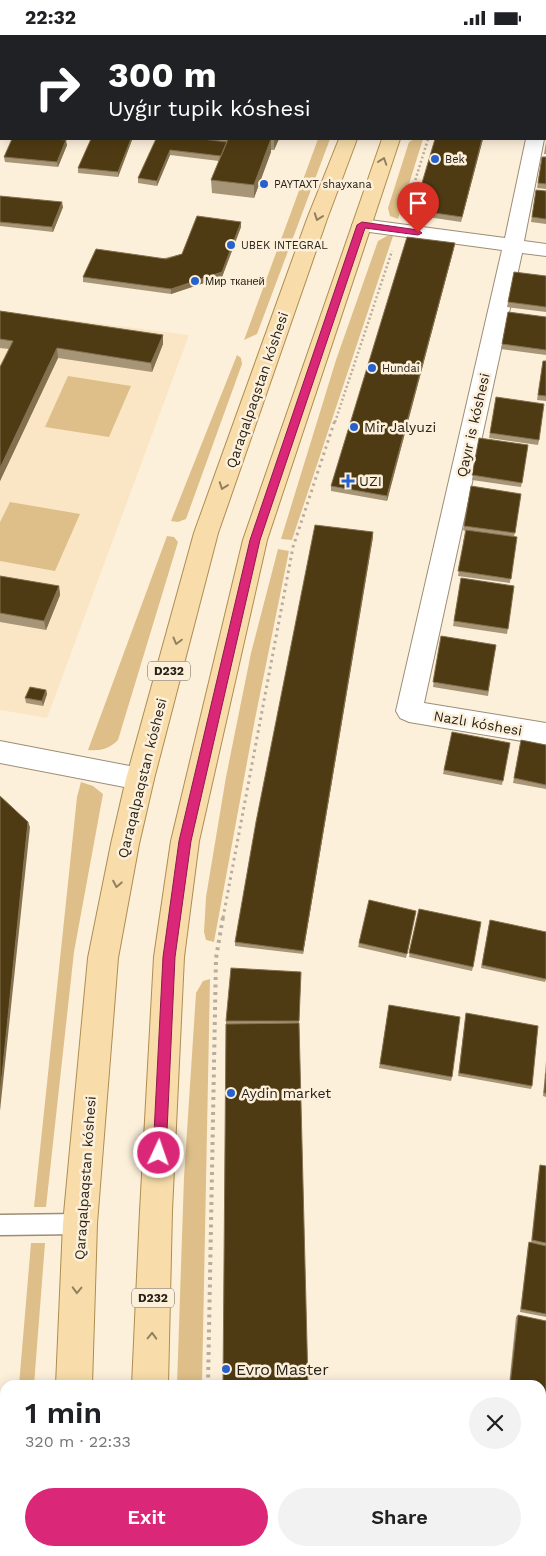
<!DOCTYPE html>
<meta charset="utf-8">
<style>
body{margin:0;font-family:"Work Sans",sans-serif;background:#f2f2f2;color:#202124;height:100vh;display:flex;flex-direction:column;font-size:19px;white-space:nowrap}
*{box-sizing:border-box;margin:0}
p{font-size:16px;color:#757577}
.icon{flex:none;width:28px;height:28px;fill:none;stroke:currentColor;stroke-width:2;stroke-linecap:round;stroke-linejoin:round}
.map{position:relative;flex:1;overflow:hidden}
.panel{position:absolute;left:0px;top:1345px;width:546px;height:176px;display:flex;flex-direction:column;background:#fff;border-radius:15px 15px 0 0;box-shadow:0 2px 12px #0003}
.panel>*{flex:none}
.guide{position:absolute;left:0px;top:0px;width:546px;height:105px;box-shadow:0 2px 12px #0003;background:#202124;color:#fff;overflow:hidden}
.pin{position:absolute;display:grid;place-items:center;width:42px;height:42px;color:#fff;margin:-51px -21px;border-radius:50% 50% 50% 0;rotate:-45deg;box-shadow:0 0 5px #0007}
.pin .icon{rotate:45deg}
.me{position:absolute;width:55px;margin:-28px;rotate:3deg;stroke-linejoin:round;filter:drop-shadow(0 0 4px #0008)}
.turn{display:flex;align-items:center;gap:18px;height:105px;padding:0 25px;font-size:22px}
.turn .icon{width:65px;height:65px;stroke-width:2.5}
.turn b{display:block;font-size:35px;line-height:42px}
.round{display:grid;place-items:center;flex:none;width:52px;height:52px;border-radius:26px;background:#f2f2f2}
.headline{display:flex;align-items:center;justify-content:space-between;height:85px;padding:0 25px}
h1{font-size:30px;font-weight:600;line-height:38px}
.action{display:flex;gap:10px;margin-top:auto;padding:10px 25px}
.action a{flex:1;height:58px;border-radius:30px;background:#db2777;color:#fff;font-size:20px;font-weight:600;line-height:58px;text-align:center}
.action a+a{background:#f2f2f2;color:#202124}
.status{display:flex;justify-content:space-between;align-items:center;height:35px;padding:0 25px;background:#fff;direction:ltr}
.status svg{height:14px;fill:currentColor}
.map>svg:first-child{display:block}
.built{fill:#fae6c5}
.green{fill:#debf89}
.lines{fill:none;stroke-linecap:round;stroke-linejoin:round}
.service-casing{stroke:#9c8e76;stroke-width:3}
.minor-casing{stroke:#9c8e76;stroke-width:2}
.primary-casing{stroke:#ad8d52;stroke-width:2}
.path-far2{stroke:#b8ad9c;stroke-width:2.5;stroke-dasharray:2 2.5;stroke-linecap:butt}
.path-far1{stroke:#b8ad9c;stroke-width:3;stroke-dasharray:2.5 4;stroke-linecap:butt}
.path{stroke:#b8ad9c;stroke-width:4;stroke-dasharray:3 4.5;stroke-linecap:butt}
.service{fill:#fff;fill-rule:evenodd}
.minor{fill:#fff;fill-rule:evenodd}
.primary{fill:#f8ddaa;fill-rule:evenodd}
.wall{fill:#a69677}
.shaded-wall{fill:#83714f}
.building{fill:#4f3b13;stroke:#83714f}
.oneway{stroke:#908062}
.route{fill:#db2777;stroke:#8e194d}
.poi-dot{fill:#2662cf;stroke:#fdf0db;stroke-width:2}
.labels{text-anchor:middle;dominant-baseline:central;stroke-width:5;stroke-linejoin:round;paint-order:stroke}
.far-poi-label{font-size:11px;fill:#282219;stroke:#fdf0db;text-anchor:start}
.shield{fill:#fdf0db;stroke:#686053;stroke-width:1}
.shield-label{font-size:12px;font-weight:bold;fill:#282219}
.street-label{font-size:14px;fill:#282219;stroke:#fdf0db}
.poi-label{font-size:14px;fill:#282219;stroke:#fdf0db;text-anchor:start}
.near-poi-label{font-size:16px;fill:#282219;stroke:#fdf0db;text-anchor:start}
</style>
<div class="status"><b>22:32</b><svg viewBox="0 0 49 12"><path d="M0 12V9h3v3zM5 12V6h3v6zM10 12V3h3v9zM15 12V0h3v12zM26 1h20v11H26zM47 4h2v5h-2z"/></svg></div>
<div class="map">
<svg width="546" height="1521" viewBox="0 0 546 1521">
<rect width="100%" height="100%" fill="#fdf0db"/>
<!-- built -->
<path class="built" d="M33 0H226L32 1Z
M0 276 189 300 47 683 0 675Z"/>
<!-- green -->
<path class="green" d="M318 104H330L257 299 244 305Z
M414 104H423L398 184 390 181 388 173 409 107Z
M387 201H393L292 505 281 504 336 325 378 206Z
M237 320 241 323 242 329 186 484 178 487 171 486Z
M68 341 131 351 109 402 45 392Z
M10 467 80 479 55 536 0 526V487Z
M167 501 174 502 178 507 118 705C109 714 101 716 88 715Z
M278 514 289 516 255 684 214 907 206 905 204 897 206 862 226 742 251 618Z
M81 747 93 751 103 759 74 917 46 1172H34L77 762Z
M210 944 202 1350H177L184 1142 196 958 203 946Z
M31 1208H45L34 1350H19Z"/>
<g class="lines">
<!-- service casing -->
<g class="service-casing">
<path id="service" d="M80 1179 87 1182 90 1189 87 1196 80 1199 0 1200V1180Z"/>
</g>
<!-- minor casing -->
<g class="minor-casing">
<path id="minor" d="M545 15H546V25H545Z
M526 104H544L524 206 546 209V221L522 218 424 668 546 688V710L409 687 400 683 396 676 502 215 362 196 355 194 352 190 355 186 362 184 505 203Z
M0 706 140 733 150 736 154 744 150 752 140 755 0 728Z"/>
</g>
<!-- primary casing -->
<g class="primary-casing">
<path id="primary" d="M417 0H435V1H417Z
M339 104H357L327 184 218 498 154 744 139 809 118 923 97 1189 92 1350H56L63 1189 88 923 111 809 126 744 194 498 307 184Z
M382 104H400L267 505 199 806 184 922 172 1176 168 1350H132L140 1176 154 922 171 806 243 505Z
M45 1516H83V1521H45Z
M125 1516H163V1521H125Z"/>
</g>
<!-- path-far2 -->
<path class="path-far2" d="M406 175 428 104
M335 387 392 216"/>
<!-- path-far1 -->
<path class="path-far1" d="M223 883 293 512 335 385"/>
<!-- path -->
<path class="path" d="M208 1350 216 923 223 882
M205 1516V1521"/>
<!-- service -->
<use href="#service" class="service"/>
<!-- minor -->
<use href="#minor" class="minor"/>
<!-- primary -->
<use href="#primary" class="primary"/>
</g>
<!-- wall -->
<path class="wall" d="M94 0H115V1H104Z
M156 104 213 105V104H279L274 115H271V117L254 163 212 158 211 145 219 126 170 120 157 151 138 148V143Z
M483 104 461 187 414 180V175Z
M132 105 118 142 78 138V133Z
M546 107V119H544Z
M67 110 58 132 5 127 4 122Z
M542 122H546V154L537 153Z
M536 155 546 156V189L531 187Z
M0 161 63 172 53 197 0 191Z
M241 192 222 242 171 259 83 247V242L182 219Z
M454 213 387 466 331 456V451Z
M514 237 546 241V277L507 272Z
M0 276 163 300V309L152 337 58 323 0 446V332L9 314 0 313Z
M508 277 546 282V320L501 314Z
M543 326H546V366L537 365Z
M496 362 539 405 538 410 489 403Z
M479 403 528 410 521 452 472 445Z
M471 451 521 459 514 502 510 548 458 541 465 496 463 495Z
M373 502 303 919 235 911V907Z
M0 541 59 551 60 560 46 595 0 587Z
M461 543 514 551 507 599 453 591Z
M441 601 496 610 488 661 433 652Z
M46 655 47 659 43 671 26 668 25 663Z
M452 697 510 708 502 750 443 739Z
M520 710H546V754L513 748Z
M419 874 473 932 472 936 409 922Z
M416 876 406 923 358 912 359 908Z
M489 889 546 944 545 947 481 933Z
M301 937 299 988 226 989V986Z
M389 970 452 1042 451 1046 379 1033Z
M466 978 532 1051 531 1054 458 1041Z
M546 1026V1062L543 1061Z
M540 1130 546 1131V1282L520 1277 528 1210 529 1207 531 1208 539 1133Z
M518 1280 546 1286V1439L541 1438V1350H509L516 1282Z
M517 1516H541L546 1521H538Z"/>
<!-- shaded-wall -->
<path class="shaded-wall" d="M131 104H132V105L118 142V137Z
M271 104V117L254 163V150Z
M274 104H279L274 115Z
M482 104H483L461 187 462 182Z
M66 105 67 110 58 132 57 127Z
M170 115V120L157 151V146Z
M62 167 63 172 53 197 52 192Z
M241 187V192L222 242 171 259V254Z
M455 208 454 213 387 466V461Z
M163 300V309L152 337 151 328Z
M57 313 58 323 0 446V433Z
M373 497V502L303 919V916Z
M59 551 60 560 46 595 44 586Z
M46 655 47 659 43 671 42 666Z
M28 787 30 792 0 1076V1060Z"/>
<!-- building -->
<path class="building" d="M281 0H323L322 1H281Z
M12 104H53L66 105 57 127 4 122Z
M91 104H131L118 137 78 133Z
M156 104H202L227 107 221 121 170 115 157 146 138 143Z
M228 104H271L254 150 211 145Z
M435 104H482L462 182 414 175Z
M542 122H546V149L538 148Z
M536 155 546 156V184L532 182Z
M0 161 62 167 52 192 0 187Z
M197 181 241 187 222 237 171 254 83 242 96 214 166 224 182 219Z
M407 202 455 208 387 461 331 451Z
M514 237 546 241V272L508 267Z
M0 276 163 300 151 328 57 313 0 433V332L13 306 0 304Z
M508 277 546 282V315L502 309Z
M543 326H546V361L538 360Z
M496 362 544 369 539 405 490 398Z
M479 403 528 410 522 448 472 440Z
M471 451 521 459 515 498 464 491Z
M315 490 373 497 303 916 235 907 256 787Z
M466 495 517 502 511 544 458 536Z
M0 541 59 551 44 586 0 578Z
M461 543 514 551 508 594 454 586Z
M441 601 496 610 488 656 433 647Z
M30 652 46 655 42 666 25 663Z
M452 697 510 708 503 746 444 735Z
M521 705 546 710V750L514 743Z
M0 761 28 787 0 1060Z
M369 865 416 876 407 919 359 908Z
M419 874 481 887 473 932 409 918Z
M490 885 546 897V944L482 930Z
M231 933 301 937 299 986H226Z
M389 970 460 982 452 1042 380 1029Z
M466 978 538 991 532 1051 459 1038Z
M299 988 308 1350H223L226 989Z
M546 1038V1058H544Z
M540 1130 546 1131V1208L532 1205Z
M529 1207 546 1211V1279L521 1274Z
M518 1280 546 1286V1359L541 1358V1350H510Z
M541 1359 546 1360V1437L541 1436Z
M541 1438 546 1439V1521L524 1516H541Z"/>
<!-- one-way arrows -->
<defs><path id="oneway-chevron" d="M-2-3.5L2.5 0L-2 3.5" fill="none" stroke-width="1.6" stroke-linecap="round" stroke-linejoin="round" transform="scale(1.25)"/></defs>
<g class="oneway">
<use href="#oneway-chevron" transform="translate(383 126) rotate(-71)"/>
<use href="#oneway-chevron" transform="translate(318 182) rotate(110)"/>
<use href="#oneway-chevron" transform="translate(223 451) rotate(110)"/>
<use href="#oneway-chevron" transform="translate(177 606) rotate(105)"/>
<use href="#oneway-chevron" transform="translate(117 849) rotate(101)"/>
<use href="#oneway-chevron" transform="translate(77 1255) rotate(92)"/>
<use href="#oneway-chevron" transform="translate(152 1301) rotate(-88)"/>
</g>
<!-- route -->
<path class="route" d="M362 187 418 195 422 198 418 200 365 193 260 505 191 806 175 922 166 1118 164 1122 159 1124 155 1122 153 1118 163 922 179 806 250 505 357 190Z"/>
<!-- markers -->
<g class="poi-dot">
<circle cx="435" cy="124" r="5"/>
<circle cx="264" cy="149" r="5"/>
<circle cx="231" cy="210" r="5"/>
<circle cx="195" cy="246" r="5"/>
<circle cx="372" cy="333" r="5"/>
<circle cx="354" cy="392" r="5"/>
<path d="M345.5 438.5h5v5h5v5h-5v5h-5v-5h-5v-5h5z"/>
<circle cx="231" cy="1058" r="5"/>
<circle cx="226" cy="1334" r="5"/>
</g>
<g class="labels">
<!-- far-poi labels -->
<g class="far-poi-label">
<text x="445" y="124">Bek</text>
<text x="274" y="149">PAYTAXT shayxana</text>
<text x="241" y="210">UBEK INTEGRAL</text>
<text x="205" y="246">Мир тканей</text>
<text x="382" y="333">Hundai</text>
</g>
<!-- shield labels -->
<g class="shield">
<rect x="148" y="626.5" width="42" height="19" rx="4"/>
<rect x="132" y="1253.5" width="42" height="19" rx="4"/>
</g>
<g class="shield-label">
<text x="169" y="636">D232</text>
<text x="153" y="1263">D232</text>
</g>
<!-- street labels -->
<g class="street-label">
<text transform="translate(257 355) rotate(-71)">Qaraqalpaqstan kóshesi</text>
<text transform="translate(473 390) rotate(-77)">Qayır is kóshesi</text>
<text transform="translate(478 688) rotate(10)">Nazlı kóshesi</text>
<text transform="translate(142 743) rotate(-76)">Qaraqalpaqstan kóshesi</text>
<text transform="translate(85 1143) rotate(-86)">Qaraqalpaqstan kóshesi</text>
</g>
<!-- poi labels -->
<g class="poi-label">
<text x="364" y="392">Mir Jalyuzi</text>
<text x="359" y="446">UZI</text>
<text x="241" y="1058">Aydin market</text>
</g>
<!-- near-poi labels -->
<g class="near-poi-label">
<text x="236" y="1334">Evro Master</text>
</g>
</g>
</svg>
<div class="pin" style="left:418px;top:198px;background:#d93025"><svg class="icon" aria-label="arrive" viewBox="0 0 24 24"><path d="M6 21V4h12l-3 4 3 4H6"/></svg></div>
<svg class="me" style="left:159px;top:1118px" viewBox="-20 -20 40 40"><circle r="17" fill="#db2777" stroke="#fff" stroke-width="3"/><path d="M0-11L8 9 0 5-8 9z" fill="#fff"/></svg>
<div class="guide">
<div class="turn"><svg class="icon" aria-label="right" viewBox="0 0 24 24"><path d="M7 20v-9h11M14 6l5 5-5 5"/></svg><div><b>300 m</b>Uyǵır tupik kóshesi</div></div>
</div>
<section class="panel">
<div class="headline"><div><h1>1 min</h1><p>320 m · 22:33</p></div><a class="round"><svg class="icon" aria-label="close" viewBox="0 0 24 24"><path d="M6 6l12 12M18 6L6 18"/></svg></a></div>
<div class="action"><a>Exit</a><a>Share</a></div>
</section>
</div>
